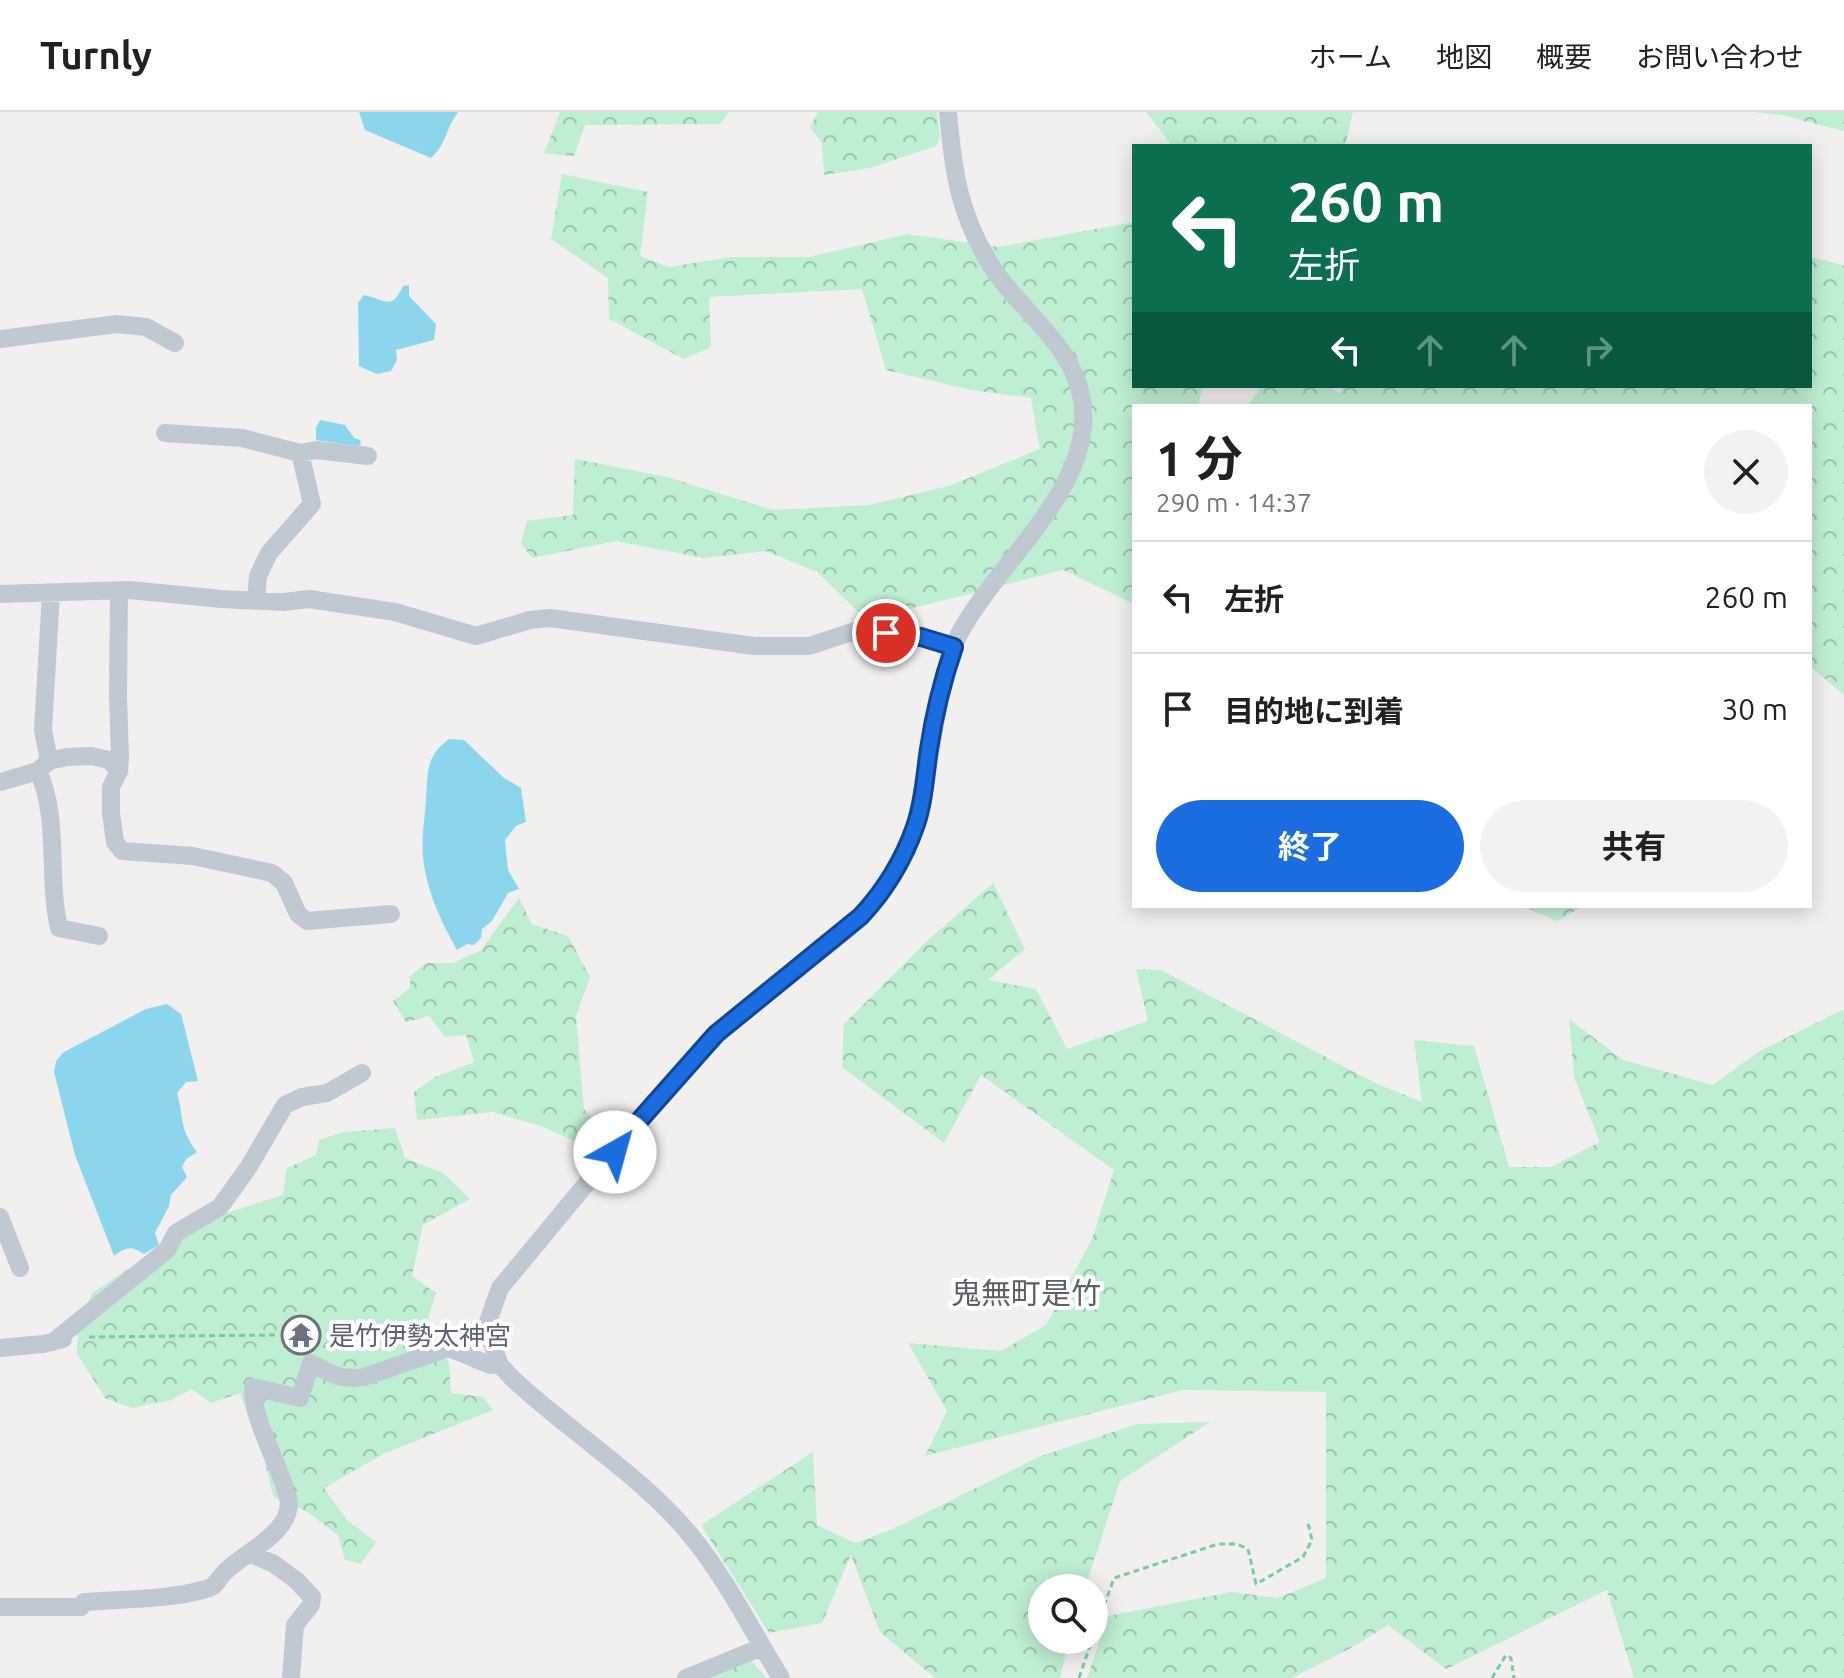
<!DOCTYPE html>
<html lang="ja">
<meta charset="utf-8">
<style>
body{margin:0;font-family:Ubuntu,"Noto Sans JP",sans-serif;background:#f2f2f2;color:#202124;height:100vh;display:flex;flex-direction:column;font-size:30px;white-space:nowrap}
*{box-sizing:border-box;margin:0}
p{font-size:26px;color:#757577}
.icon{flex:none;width:44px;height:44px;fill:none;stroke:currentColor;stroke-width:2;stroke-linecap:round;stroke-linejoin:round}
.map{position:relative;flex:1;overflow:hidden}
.sheet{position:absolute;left:1132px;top:292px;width:680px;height:504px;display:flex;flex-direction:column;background:#fff;border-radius:0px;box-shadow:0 4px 20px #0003}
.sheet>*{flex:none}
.top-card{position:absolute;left:1132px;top:32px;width:680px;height:244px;border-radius:0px;box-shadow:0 4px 20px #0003;background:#0b6e4f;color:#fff;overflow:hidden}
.tools{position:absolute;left:1028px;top:1462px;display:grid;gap:16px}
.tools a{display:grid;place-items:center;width:80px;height:80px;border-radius:50%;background:#fff;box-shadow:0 4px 20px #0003;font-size:40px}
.pin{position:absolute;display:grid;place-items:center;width:68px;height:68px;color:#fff;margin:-34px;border:4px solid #fff;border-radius:50%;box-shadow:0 2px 8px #0007}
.me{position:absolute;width:88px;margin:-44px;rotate:38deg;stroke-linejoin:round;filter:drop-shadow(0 0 6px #0008)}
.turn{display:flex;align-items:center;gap:28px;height:168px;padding:0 24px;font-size:36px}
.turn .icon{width:104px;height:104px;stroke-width:2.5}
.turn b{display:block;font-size:56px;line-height:68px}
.lanes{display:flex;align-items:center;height:76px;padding:0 24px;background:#0003;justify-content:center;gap:40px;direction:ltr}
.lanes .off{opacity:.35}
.round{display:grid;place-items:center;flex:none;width:84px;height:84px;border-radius:42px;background:#f2f2f2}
.head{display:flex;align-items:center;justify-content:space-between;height:136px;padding:0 24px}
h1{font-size:48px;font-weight:700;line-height:60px}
.cta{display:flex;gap:16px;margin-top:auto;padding:16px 24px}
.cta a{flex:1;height:92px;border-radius:48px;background:#1a6de1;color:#fff;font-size:32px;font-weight:700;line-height:92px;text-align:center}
.cta a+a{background:#f2f2f2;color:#202124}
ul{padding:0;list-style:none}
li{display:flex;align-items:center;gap:24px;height:112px;padding:0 24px;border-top:2px solid #e0e0e0}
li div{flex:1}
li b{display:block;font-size:30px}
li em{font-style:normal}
header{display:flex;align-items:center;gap:48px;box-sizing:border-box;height:112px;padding:0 40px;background:#fff;border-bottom:2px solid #e0e0e0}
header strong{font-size:38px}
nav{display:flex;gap:44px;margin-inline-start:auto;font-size:28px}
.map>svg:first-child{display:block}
.forest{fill:url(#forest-crowns)}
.water{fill:#8bd6ec}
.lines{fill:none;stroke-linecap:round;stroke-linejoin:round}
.path{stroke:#76cda3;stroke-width:3;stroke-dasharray:6 4;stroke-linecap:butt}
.minor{stroke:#c0c9d1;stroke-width:18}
.route-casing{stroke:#114792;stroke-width:20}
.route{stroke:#1a6de1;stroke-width:14}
.labels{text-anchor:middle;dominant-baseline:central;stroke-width:8;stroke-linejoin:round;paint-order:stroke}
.worship-label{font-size:26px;fill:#5b616d;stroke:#fff;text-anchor:start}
.quarter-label{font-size:30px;fill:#5c5f64;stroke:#fff}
</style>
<header>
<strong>Turnly</strong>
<nav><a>ホーム</a><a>地図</a><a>概要</a><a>お問い合わせ</a></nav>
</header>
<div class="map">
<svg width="1844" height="1566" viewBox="0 0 1844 1566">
<defs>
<pattern id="forest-crowns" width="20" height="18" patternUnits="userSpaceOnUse" patternTransform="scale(2)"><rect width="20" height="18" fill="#beefd2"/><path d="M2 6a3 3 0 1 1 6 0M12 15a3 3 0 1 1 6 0" fill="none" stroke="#9cc4ae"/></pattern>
</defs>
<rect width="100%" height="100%" fill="#f2efef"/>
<!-- forest -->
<path class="forest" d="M560 0H729L720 12 585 13 574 44 544 41Z
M818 0H937L940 26 936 34 870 56 824 63 822 31 810 15Z
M1146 0H1353L1345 34H1172Z
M1755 0H1844V19L1781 3Z
M562 62 648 80 640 144 669 155 732 145H809L908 122 999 135 1134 110V274H1203L1198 294H1134V492L1063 458 913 496 870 511 817 460 766 439 703 446 616 429 532 446 521 431 527 409 573 403 575 347 667 365 773 398 869 393 949 374 1040 337 1031 286 971 278 886 258 862 177 709 185 711 235 684 247 609 207 608 166 551 127Z
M1810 145 1844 153V583L1810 554V294H1248L1261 274H1327L1340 281 1343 274H1810Z
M993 771 1025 837 988 868 1036 877 1067 937 1148 909 1136 857 1161 858 1375 971 1422 990 1414 928 1474 934 1509 1055H1551L1600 1030 1574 965 1569 907 1623 948 1713 973 1758 940 1844 897V1566H1634L1607 1478 1446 1557 1388 1513 1351 1536 1291 1566H1087L1108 1504 1232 1480 1278 1486 1326 1466V1280L1183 1278 925 1344 947 1299 908 1231 1001 1239 1046 1213 1092 1127 1114 1058 981 963 944 1031 842 955 844 912 927 829Z
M519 786 532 812 568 824 590 865 576 904 584 997 605 1020 588 1035 541 1014 493 1000 417 1008 414 980 435 965 474 950 466 923 445 925 429 904 406 910 393 889 410 876V864L426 851H453L481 838Z
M1522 794H1583L1557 809Z
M395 1016 405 1046 443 1061 470 1087 423 1113 412 1164 436 1181 427 1210 449 1251 451 1281 483 1285 493 1298 383 1342 324 1376 347 1408 376 1430 361 1452 345 1448 338 1423 306 1399 274 1386 264 1348 240 1281 211 1291 192 1277 171 1288 132 1296 106 1287 77 1242 78 1214 92 1181 191 1116 233 1099 283 1083 287 1056 316 1043 319 1028 344 1020Z
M1210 1310 1120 1369 1085 1476H1042V1528H1069L1060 1566H935L880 1520 851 1443 822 1511 769 1521 701 1413 813 1340 817 1413 855 1431 893 1417 1041 1344 1137 1312Z
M748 1545 766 1566H698Z"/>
<!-- water -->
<path class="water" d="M359 0H458C446 16 446 33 431 46L365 18Z
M409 173V184L436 212 434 228 396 238 397 248 391 259 377 262 359 254 358 191 364 183C385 187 391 200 403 174Z
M320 308 345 313 354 326 360 328 361 332 358 334 316 328V316Z
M449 627 464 628 504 666 521 676 526 710 516 714 505 728 508 758 519 777 508 781 492 809 482 817 481 826 474 833 467 832 457 838C441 809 426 778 423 744 421 726 425 706 426 688 428 660 425 645 449 627Z
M167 892 181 902 198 969 186 970 177 981C185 1009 178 1014 197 1040L186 1047 182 1055 187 1065 171 1083 169 1094 155 1121 159 1133 144 1142C131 1133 126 1135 114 1144L75 1043 54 960 56 949 64 940 146 897Z"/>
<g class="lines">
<!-- path -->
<path class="path" d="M89 1225 277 1223
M1094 1522 1114 1466 1218 1432H1237L1248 1437 1256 1472 1303 1445 1312 1428 1308 1411
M1079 1566 1092 1528
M1492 1566 1506 1543 1511 1546 1514 1566"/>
<!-- minor -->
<path class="minor" d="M0 227 117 212 146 215 175 231
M165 321 242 326 300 341 316 338 368 344
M119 479 118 584 120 645 119 659 111 675V701L115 730 122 739 193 744 272 761 284 771 298 802 307 809 391 802
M0 482 129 478 222 487 284 490 309 487 395 500 476 524 530 508 550 506 754 534H809L858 518 921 525 954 535
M256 488 258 464 269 441 312 392 300 341
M49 649 43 618 51 481
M38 659C60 706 47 765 59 816L99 824
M0 670 38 659 49 649 67 645 91 644 109 648 119 659
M0 1105 20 1156
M53 1230 167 1138 176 1121 220 1095 248 1056 285 993 302 985 327 981 362 961
M0 1236 43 1232 63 1227
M251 1442 274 1452 296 1468 312 1485 311 1493 295 1513 291 1566
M0 1495H81L84 1490C123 1487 168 1488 206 1477 216 1475 217 1468 224 1461 241 1442 296 1419 288 1386 280 1352 252 1309 253 1275L300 1286 311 1251C329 1261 342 1269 364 1265L449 1236 490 1253H500
M686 1566 762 1535
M781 1566C752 1519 727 1468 692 1425 645 1366 568 1319 512 1266L500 1253 486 1215 500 1176 630 1019 716 922C746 898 776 874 806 850 831 831 858 811 878 786 924 726 925 657 940 586 944 567 948 547 956 528 992 454 1097 376 1082 288 1073 232 1021 200 992 155 959 103 953 59 948 0"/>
</g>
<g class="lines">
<!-- route casing -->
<g class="route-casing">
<path id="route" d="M615 1040 630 1019 716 922 861 804C885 778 903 749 915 715 924 690 925 663 929 637 934 603 943 567 954 535L921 525 886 521"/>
</g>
<!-- route -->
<use href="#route" class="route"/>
</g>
<!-- icons -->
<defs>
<g id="temple-ring" transform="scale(2)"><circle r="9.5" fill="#fff" stroke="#6b7280" stroke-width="1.5"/><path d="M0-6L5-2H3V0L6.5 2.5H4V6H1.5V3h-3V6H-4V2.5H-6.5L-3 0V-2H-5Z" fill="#6b7280"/></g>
</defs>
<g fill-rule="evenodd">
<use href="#temple-ring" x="301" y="1223"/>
</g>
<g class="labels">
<!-- worship labels -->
<g class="worship-label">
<text x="329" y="1223">是竹伊勢太神宮</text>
</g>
<!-- quarter labels -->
<g class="quarter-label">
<text x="1026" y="1181">鬼無町是竹</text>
</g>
</g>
</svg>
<div class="tools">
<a><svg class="icon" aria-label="search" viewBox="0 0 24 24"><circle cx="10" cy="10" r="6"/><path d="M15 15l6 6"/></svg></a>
</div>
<div class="pin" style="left:886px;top:521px;background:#d93025"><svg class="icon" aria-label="arrive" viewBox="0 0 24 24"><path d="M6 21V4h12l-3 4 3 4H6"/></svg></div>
<svg class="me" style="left:615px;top:1040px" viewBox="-20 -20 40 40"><circle r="19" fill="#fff"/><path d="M0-13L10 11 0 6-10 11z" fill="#1a6de1"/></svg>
<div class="top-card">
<div class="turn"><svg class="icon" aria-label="left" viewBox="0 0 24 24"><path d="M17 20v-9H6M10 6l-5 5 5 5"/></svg><div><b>260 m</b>左折</div></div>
<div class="lanes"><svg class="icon" aria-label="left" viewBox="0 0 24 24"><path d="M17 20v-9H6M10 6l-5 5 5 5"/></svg><svg class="icon off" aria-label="ahead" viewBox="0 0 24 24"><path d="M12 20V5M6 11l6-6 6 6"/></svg><svg class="icon off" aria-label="ahead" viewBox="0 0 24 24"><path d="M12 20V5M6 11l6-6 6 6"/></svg><svg class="icon off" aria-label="right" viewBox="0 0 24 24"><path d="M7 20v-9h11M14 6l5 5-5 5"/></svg></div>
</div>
<section class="sheet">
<div class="head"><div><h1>1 分</h1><p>290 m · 14:37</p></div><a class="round"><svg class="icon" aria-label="close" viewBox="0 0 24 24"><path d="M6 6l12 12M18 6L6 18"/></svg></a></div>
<ul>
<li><svg class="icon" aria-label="left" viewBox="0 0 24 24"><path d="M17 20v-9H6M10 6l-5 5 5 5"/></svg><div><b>左折</b></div><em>260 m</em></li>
<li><svg class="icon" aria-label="arrive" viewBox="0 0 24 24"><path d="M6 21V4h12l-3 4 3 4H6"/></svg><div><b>目的地に到着</b></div><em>30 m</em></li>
</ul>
<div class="cta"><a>終了</a><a>共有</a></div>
</section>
</div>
